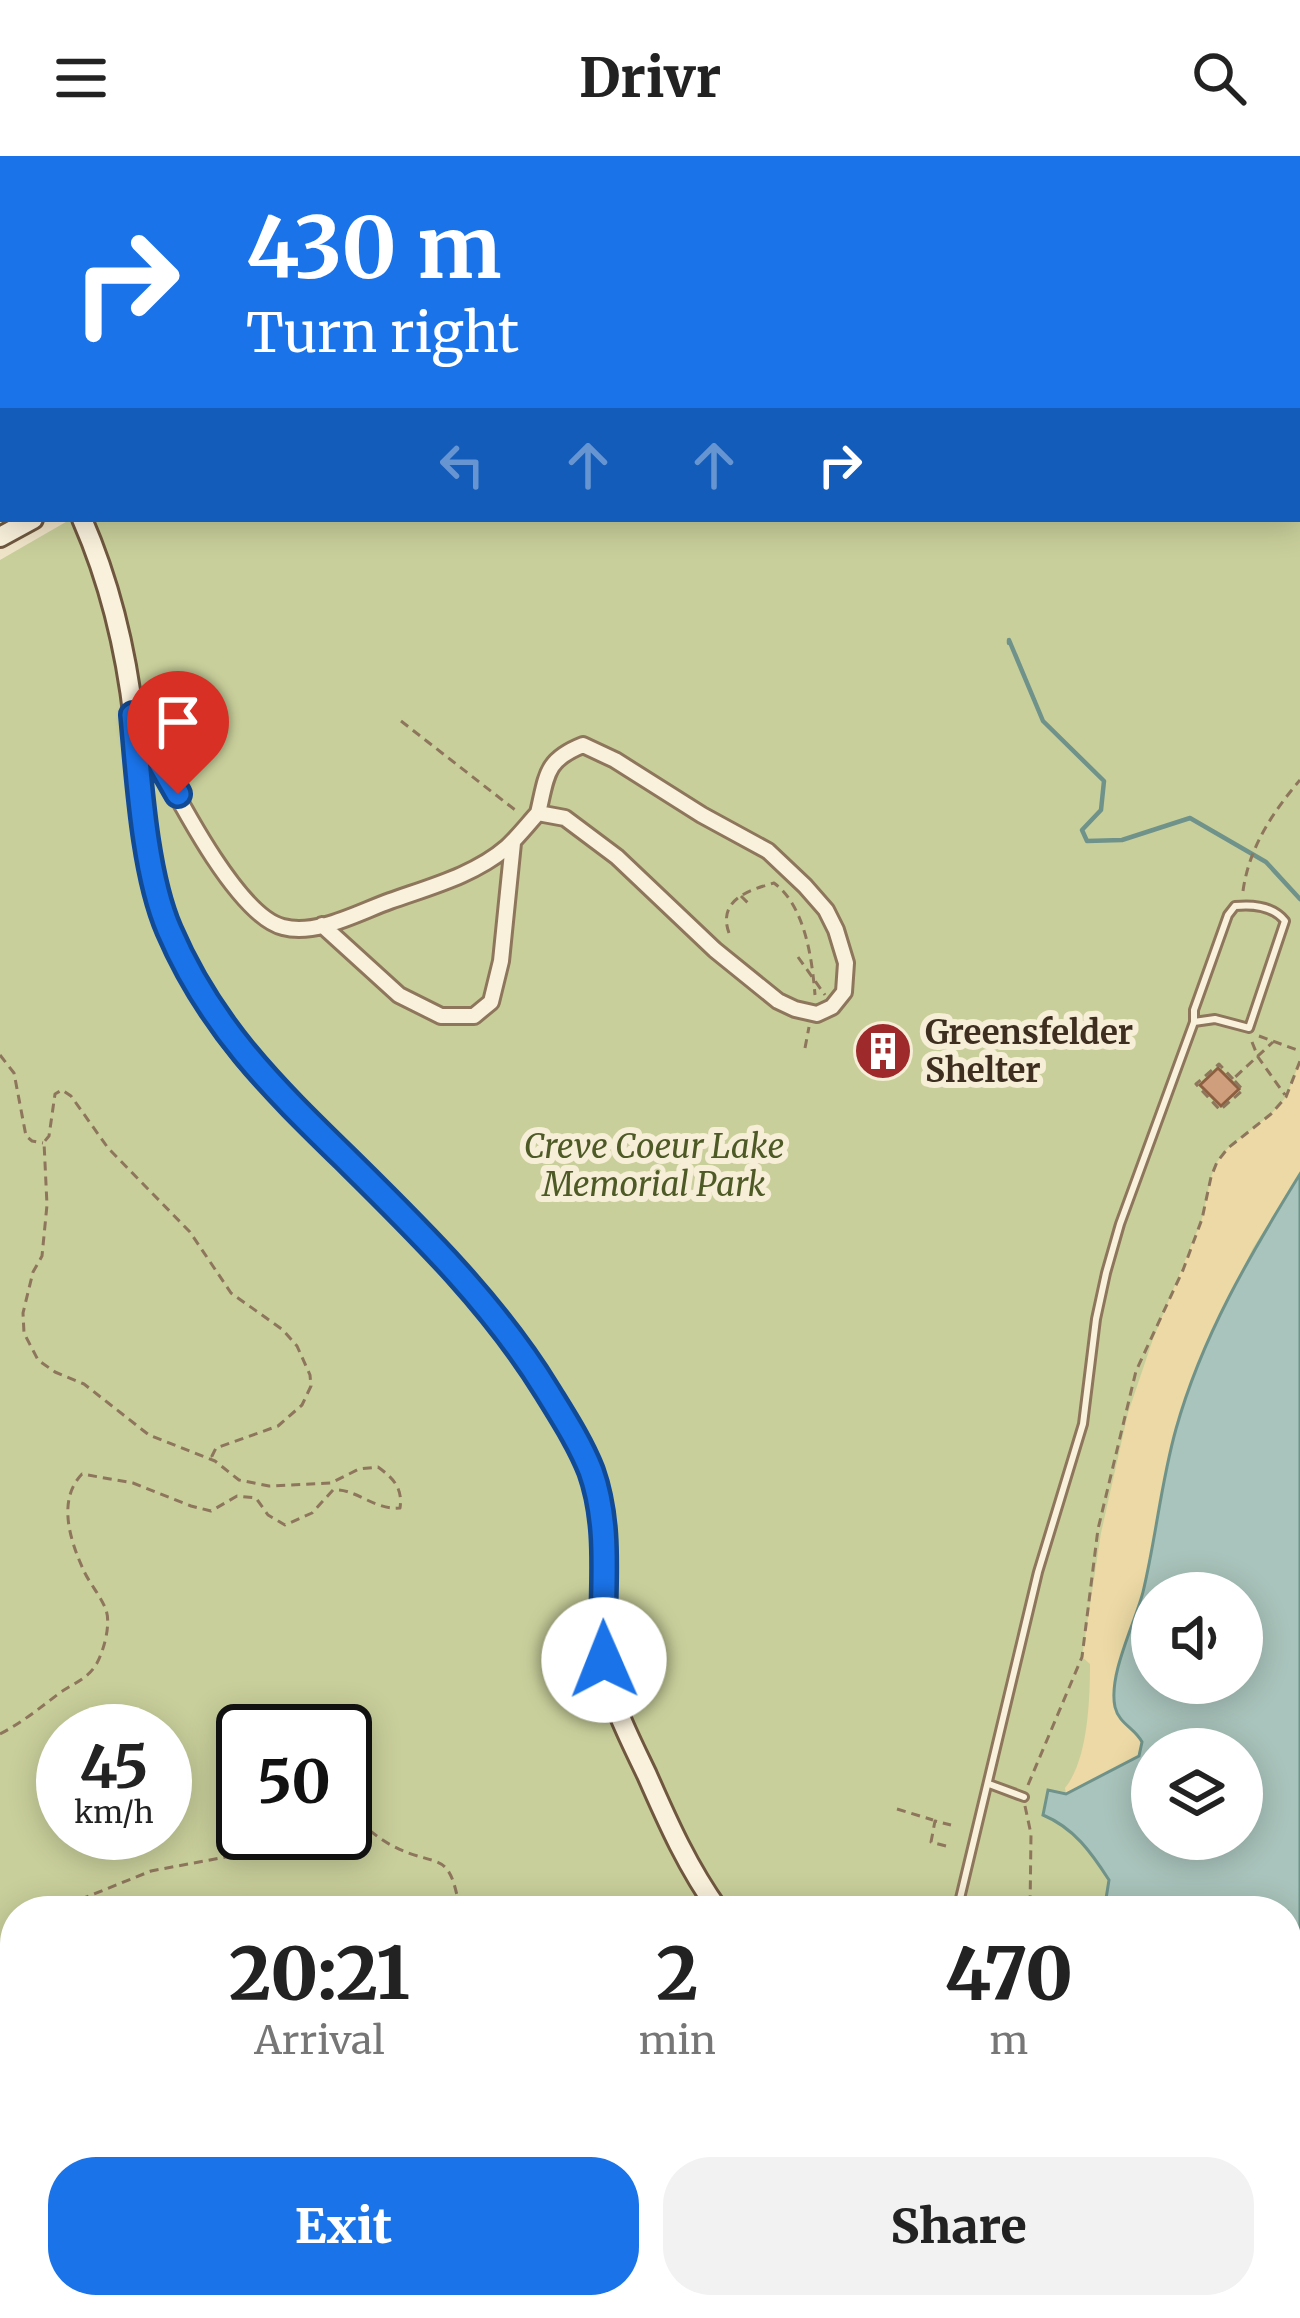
<!DOCTYPE html>
<style>
body{margin:0;font-family:Merriweather,serif;background:#f2f2f2;color:#222;height:100vh;display:flex;flex-direction:column;font-size:45px;white-space:nowrap}
*{box-sizing:border-box;margin:0}
p{font-size:39px;color:#767676}
.icon{flex:none;width:66px;height:66px;fill:none;stroke:currentColor;stroke-width:2;stroke-linecap:round;stroke-linejoin:round}
.map{position:relative;flex:1;overflow:hidden}
.sheet{position:absolute;left:0px;top:1740px;width:1302px;height:423px;display:flex;flex-direction:column;background:#fff;border-radius:48px 48px 0 0;box-shadow:0 6px 30px #0003}
.sheet>*{flex:none}
.guide{position:absolute;left:0px;top:0px;width:1302px;height:366px;box-shadow:0 6px 30px #0003;background:#1a73e8;color:#fff;overflow:hidden}
.fabs{position:absolute;left:1131px;top:1416px;display:grid;gap:24px}
.fabs a{display:grid;place-items:center;width:132px;height:132px;border-radius:50%;background:#fff;box-shadow:0 6px 30px #0003;font-size:60px}
.speed{position:absolute;left:36px;top:1548px;display:flex;gap:24px;font-size:60px;font-weight:700;text-align:center}
.speed>*{display:grid;place-content:center;width:156px;height:156px;border-radius:50%;background:#fff;box-shadow:0 6px 30px #0003;line-height:1}
.speed small{font-size:30px;font-weight:400}
.speed .limit{border:6px solid #111;border-radius:18px;background:#fff;color:#111}
.pin{position:absolute;display:grid;place-items:center;width:102px;height:102px;color:#fff;margin:-123px -51px;border-radius:50% 50% 50% 0;rotate:-45deg;box-shadow:0 0 12px #0007}
.pin .icon{rotate:45deg}
.me{position:absolute;width:132px;margin:-66px;rotate:359deg;stroke-linejoin:round;filter:drop-shadow(0 0 9px #0008)}
.turn{display:flex;align-items:center;gap:42px;height:252px;padding:0 48px;font-size:54px}
.turn .icon{width:156px;height:156px;stroke-width:2.5}
.turn b{display:block;font-size:84px;line-height:102px}
.lanes{display:flex;align-items:center;height:114px;padding:0 48px;background:#0003;justify-content:center;gap:60px;direction:ltr}
.lanes .off{opacity:.35}
.eta{display:flex;justify-content:space-evenly;align-items:center;height:204px;text-align:center}
.eta b{font-size:72px;font-weight:800;line-height:84px}
.cta{display:flex;gap:24px;margin-top:auto;padding:24px 48px}
.cta a{flex:1;height:138px;border-radius:48px;background:#1a73e8;color:#fff;font-size:48px;font-weight:800;line-height:138px;text-align:center}
.cta a+a{background:#f2f2f2;color:#222}
header{display:flex;justify-content:space-between;align-items:center;height:156px;padding:0 48px;background:#fff;font-size:54px;font-weight:800}
.map>svg:first-child{display:block}
.green{fill:#c9cf9b;fill-rule:evenodd}
.sand{fill:#ecd9a5}
.water{fill:#a9c4bc;stroke:#6f938a;stroke-width:3;fill-rule:evenodd}
.lines{fill:none;stroke-linecap:round;stroke-linejoin:round}
.stream{stroke:#6f938a;stroke-width:4.5}
.building{fill:#cf9f7d;stroke:#8d5f41;stroke-width:3}
.service-casing{stroke:#8d765c;stroke-width:12}
.minor-casing{stroke:#8d765c;stroke-width:20}
.secondary-casing{stroke:#6f573f;stroke-width:24}
.path{stroke:#8d765c;stroke-width:3;stroke-dasharray:9 6;stroke-linecap:butt}
.service{stroke:#faf1dc;stroke-width:6}
.minor{stroke:#faf1dc;stroke-width:14}
.secondary{stroke:#faf1dc;stroke-width:18}
.route-casing{stroke:#114b97;stroke-width:30}
.route{stroke:#1a73e8;stroke-width:21}
.labels{text-anchor:middle;dominant-baseline:central;stroke-width:12;stroke-linejoin:round;paint-order:stroke}
.poi-label{font-size:33px;font-weight:bold;fill:#3d2e20;stroke:#f7eed8;text-anchor:start}
.park-label{font-size:33px;font-style:italic;fill:#4d5a26;stroke:#f7eed8}
</style>
<header><svg class="icon" aria-label="menu" viewBox="0 0 24 24"><path d="M4 6h16M4 12h16M4 18h16"/></svg>Drivr<svg class="icon" aria-label="search" viewBox="0 0 24 24"><circle cx="10" cy="10" r="6"/><path d="M15 15l6 6"/></svg></header>
<div class="map">
<svg width="1300" height="2162" viewBox="0 0 1300 2162">
<rect width="100%" height="100%" fill="#f0e4c8"/>
<!-- green -->
<path class="green" d="M0 0H940L944 3H3V119L0 112Z
M1110 0H1300V2162H0V404L71 363H1299V3H1107ZM1152 1437H1242V1527H1152ZM63 1575H165V1677H63ZM243 1575H345V1677H243ZM1152 1593H1242V1683H1152ZM15 1755H1287V2148H15Z"/>
<!-- sand -->
<path class="sand" d="M1300 905V1018L1253 1092 1211 1177 1176 1273 1143 1438 1116 1523 1142 1587 1139 1600 1066 1638 1065 1632C1088 1604 1090 1544 1090 1508L1082 1501 1101 1377 1128 1257 1153 1183 1202 1063 1211 1021 1217 1006 1228 992 1271 958 1286 941Z"/>
<!-- water -->
<path class="water" d="M1300 1018V2162H1042L1024 2148H1287V1755H1104L1109 1724C1091 1696 1074 1672 1043 1659L1048 1634 1066 1638 1139 1600 1142 1586C1135 1572 1119 1568 1115 1551 1108 1519 1135 1467 1143 1436 1156 1382 1161 1326 1176 1273 1202 1180 1250 1099 1300 1018ZM1152 1437H1242V1527H1152ZM1152 1593H1242V1683H1152Z"/>
<g class="lines">
<!-- stream -->
<path class="stream" d="M1009 487V484L1043 565 1104 625 1101 654 1082 674 1087 685 1122 684 1190 662 1266 706 1300 743"/>
</g>
<!-- building -->
<path class="building" d="M864 896a19 19 0 1 1 38 0a19 19 0 1 1-38 0Z
M1218 912 1239 933 1221 950 1200 929Z"/>
<g class="lines">
<!-- service casing -->
<g class="service-casing">
<path id="service" d="M174 0 175 3
M989 1628 1024 1641
M957 1755 1038 1416 1083 1268 1096 1163 1106 1117 1120 1068 1194 866V854L1228 759 1235 750C1254 748 1273 750 1285 765L1249 872 1215 863 1194 866
M0 1904H15
M0 2106 15 2082
M40 2148 50 2162
M224 2148 232 2162
M768 2148C774 2155 774 2157 784 2159 809 2162 868 2152 896 2148"/>
</g>
<!-- minor casing -->
<g class="minor-casing">
<path id="minor" d="M136 564C162 610 232 759 283 771 317 780 359 756 390 745 429 731 475 719 507 691 518 681 528 668 538 657
M583 589 615 604 702 659 768 695 805 730 826 754 836 774 846 807 844 836 832 851 817 858 795 853 778 845 715 794 617 701 565 662 538 657C547 619 545 604 583 589Z
M322 769 399 839 441 860H474L491 846 501 805 513 687"/>
</g>
<!-- secondary casing -->
<g class="secondary-casing">
<path id="secondary" d="M0 204 3 210
M0 229 3 235
M82 363C110 427 126 494 134 564 140 632 142 706 167 770 178 798 193 825 209 851 242 908 295 954 342 999 437 1091 537 1187 589 1311 615 1373 597 1436 603 1500 608 1542 629 1581 647 1619 668 1667 688 1712 719 1755
M0 381 33 363
M901 2162 902 2148"/>
</g>
<!-- path -->
<path class="path" d="M401 565 519 657
M1243 735C1249 692 1272 657 1300 624
M741 740 749 748
M729 777C717 744 749 734 774 727 805 750 812 802 815 839
M798 801 825 839
M1259 880 1300 895
M1252 886 1258 901 1285 939
M805 892 809 871
M0 899 14 917 26 980 32 985 43 987
M1233 923 1219 908 1196 928 1220 954 1243 934 1233 923 1273 886
M0 1578C23 1566 41 1551 61 1536 74 1527 88 1523 97 1507 104 1494 111 1468 106 1454 101 1440 89 1427 83 1413 70 1384 57 1344 82 1318L133 1327 191 1350 211 1355 237 1340 256 1342 268 1359 285 1369 312 1357 333 1334C356 1332 373 1354 400 1352 403 1332 393 1322 378 1311L359 1313 331 1327 269 1330 239 1324 215 1305 149 1279 84 1228 55 1216 38 1204 24 1177 23 1157 33 1116 42 1100 47 1049 44 986 49 980 55 938 62 934 71 940 108 992 190 1076 231 1137 283 1174 297 1190 310 1219 311 1230 302 1249 278 1270 216 1292 212 1300 215 1305
M1028 1629 1082 1501 1098 1373 1136 1215 1183 1114 1202 1063 1211 1021 1217 1006 1228 992 1271 958 1286 941 1300 905
M1025 1650 1031 1678 1030 1755
M897 1653 933 1664
M345 1658C362 1666 376 1682 393 1690 439 1714 449 1690 460 1755
M946 1690 931 1686 935 1665 951 1669
M70 1755 84 1742 151 1715 242 1698 268 1677
M0 1801 15 1800
M129 2148 131 2162
M262 2148 268 2153 307 2162
M483 2162 487 2148
M965 2162 969 2148"/>
<!-- service -->
<use href="#service" class="service"/>
<!-- minor -->
<use href="#minor" class="minor"/>
<!-- secondary -->
<use href="#secondary" class="secondary"/>
</g>
<g class="lines">
<!-- route casing -->
<g class="route-casing">
<path id="route" d="M178 638 133 559C139 623 144 716 169 774 210 870 272 931 345 1002 419 1075 493 1147 547 1235 563 1261 580 1287 591 1315 613 1377 600 1441 604 1504"/>
</g>
<!-- route -->
<use href="#route" class="route"/>
</g>
<!-- icons -->
<defs>
<g id="building-disc" transform="scale(3)"><circle r="9.5" fill="#9e2a2b" stroke="#f7eed8"/><path d="M-4-6H4V6H1V3H-1V6H-4ZM-2.5-4.3h1.7v1.8h-1.7ZM.8-4.3h1.7v1.8H.8ZM-2.5-1h1.7V.8h-1.7ZM.8-1h1.7V.8H.8Z" fill="#fff"/></g>
</defs>
<g fill-rule="evenodd">
<use href="#building-disc" x="883" y="895"/>
</g>
<g class="labels">
<!-- poi labels -->
<g class="poi-label">
<text x="925" y="876">Greensfelder<tspan x="925" dy="38">Shelter</tspan></text>
</g>
<!-- park labels -->
<g class="park-label">
<text x="654" y="990">Creve Coeur Lake<tspan x="654" dy="38">Memorial Park</tspan></text>
</g>
</g>
</svg>
<div class="fabs">
<a><svg class="icon" aria-label="sound" viewBox="0 0 24 24"><path d="M4 9h4l5-4v14l-5-4H4zM17 9q2 3 0 6"/></svg></a>
<a><svg class="icon" aria-label="layers" viewBox="0 0 24 24"><path d="M12 4l9 5-9 5-9-5zM3 14l9 5 9-5"/></svg></a>
</div>
<div class="speed"><div>45<small>km/h</small></div><div class="limit">50</div></div>
<div class="pin" style="left:178px;top:638px;background:#d93025"><svg class="icon" aria-label="arrive" viewBox="0 0 24 24"><path d="M6 21V4h12l-3 4 3 4H6"/></svg></div>
<svg class="me" style="left:604px;top:1504px" viewBox="-20 -20 40 40"><circle r="19" fill="#fff"/><path d="M0-13L10 11 0 6-10 11z" fill="#1a73e8"/></svg>
<div class="guide">
<div class="turn"><svg class="icon" aria-label="right" viewBox="0 0 24 24"><path d="M7 20v-9h11M14 6l5 5-5 5"/></svg><div><b>430 m</b>Turn right</div></div>
<div class="lanes"><svg class="icon off" aria-label="left" viewBox="0 0 24 24"><path d="M17 20v-9H6M10 6l-5 5 5 5"/></svg><svg class="icon off" aria-label="ahead" viewBox="0 0 24 24"><path d="M12 20V5M6 11l6-6 6 6"/></svg><svg class="icon off" aria-label="ahead" viewBox="0 0 24 24"><path d="M12 20V5M6 11l6-6 6 6"/></svg><svg class="icon" aria-label="right" viewBox="0 0 24 24"><path d="M7 20v-9h11M14 6l5 5-5 5"/></svg></div>
</div>
<section class="sheet">
<div class="eta">
<div><b>20:21</b><p>Arrival</p></div>
<div><b>2</b><p>min</p></div>
<div><b>470</b><p>m</p></div>
</div>
<div class="cta"><a>Exit</a><a>Share</a></div>
</section>
</div>
